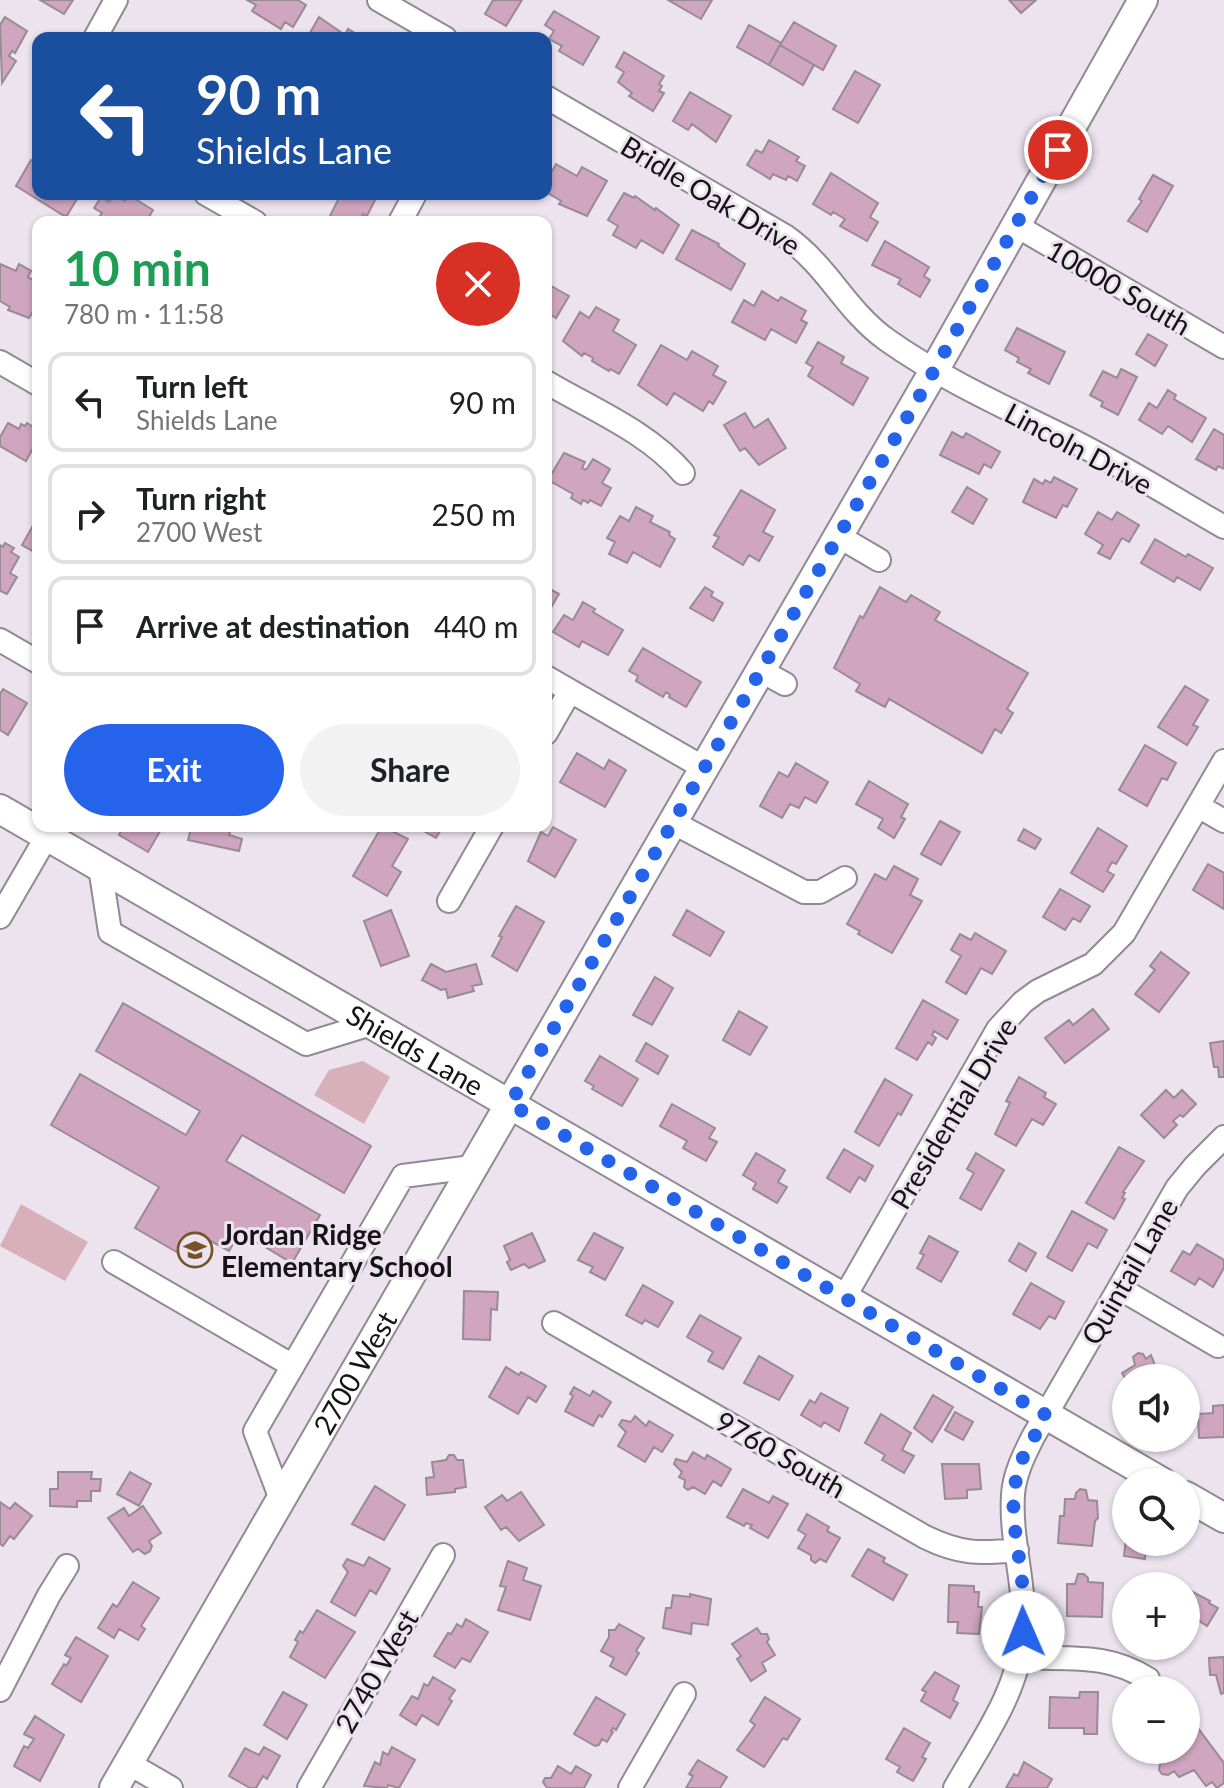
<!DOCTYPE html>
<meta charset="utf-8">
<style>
body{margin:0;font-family:Lato,sans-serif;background:#f2f2f2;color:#202124;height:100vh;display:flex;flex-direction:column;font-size:30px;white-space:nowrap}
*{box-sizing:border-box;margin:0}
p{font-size:26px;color:#757577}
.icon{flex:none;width:44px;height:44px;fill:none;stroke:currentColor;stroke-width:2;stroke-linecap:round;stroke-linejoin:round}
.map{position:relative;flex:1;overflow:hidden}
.side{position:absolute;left:32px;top:216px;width:520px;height:616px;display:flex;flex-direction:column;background:#fff;border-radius:16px;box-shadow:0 2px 6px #0004}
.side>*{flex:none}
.hud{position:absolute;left:32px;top:32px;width:520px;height:168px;border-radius:16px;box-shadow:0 2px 6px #0004;background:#1a4fa0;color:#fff;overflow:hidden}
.fabs{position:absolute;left:1112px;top:1364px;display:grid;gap:16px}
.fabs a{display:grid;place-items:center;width:88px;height:88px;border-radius:50%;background:#fff;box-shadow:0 2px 6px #0004;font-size:40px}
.pin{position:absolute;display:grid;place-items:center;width:68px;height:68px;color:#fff;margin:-34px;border:4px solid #fff;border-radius:50%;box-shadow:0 2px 8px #0007}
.me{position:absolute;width:88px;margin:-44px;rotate:359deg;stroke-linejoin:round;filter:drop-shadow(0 0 6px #0008)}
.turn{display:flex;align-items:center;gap:28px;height:168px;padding:0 32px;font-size:36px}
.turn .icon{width:104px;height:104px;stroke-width:2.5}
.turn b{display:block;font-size:56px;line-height:68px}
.round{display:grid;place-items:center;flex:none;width:84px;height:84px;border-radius:42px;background:#f2f2f2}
.headline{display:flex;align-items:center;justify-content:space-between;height:136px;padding:0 32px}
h1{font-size:48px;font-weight:700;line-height:60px;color:#1e9e55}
.cta{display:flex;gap:16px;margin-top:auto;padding:16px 32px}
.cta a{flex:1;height:92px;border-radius:48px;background:#2563eb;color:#fff;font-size:32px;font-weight:700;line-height:92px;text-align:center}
.cta a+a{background:#f2f2f2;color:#202124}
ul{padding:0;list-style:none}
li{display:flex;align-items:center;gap:24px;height:100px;margin:0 16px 12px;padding:0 16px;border:4px solid #e0e0e0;border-radius:16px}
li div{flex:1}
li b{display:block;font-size:30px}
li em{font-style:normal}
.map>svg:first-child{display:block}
.green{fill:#d7b0b9}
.building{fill:#cfa5c0;stroke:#988b93;stroke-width:2}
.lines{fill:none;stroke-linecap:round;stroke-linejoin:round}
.minor-casing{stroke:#918994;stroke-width:26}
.major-casing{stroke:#918994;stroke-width:32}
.minor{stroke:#fff;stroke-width:22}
.major{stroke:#fff;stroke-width:28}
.route{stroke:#2563eb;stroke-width:14;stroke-dasharray:0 25.2}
.labels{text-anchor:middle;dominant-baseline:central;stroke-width:6;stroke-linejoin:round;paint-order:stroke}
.street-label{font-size:28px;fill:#161317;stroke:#ece3ef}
.poi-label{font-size:28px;font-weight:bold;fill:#161317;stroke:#ece3ef;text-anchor:start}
</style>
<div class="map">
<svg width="1224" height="1788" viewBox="0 0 1224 1788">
<rect width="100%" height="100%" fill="#ece3ef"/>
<!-- green -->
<path class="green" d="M363 1061 390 1077 364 1124 314 1095 329 1070Z
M21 1204 88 1242 65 1281 0 1246Z"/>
<!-- building -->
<path class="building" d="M40 0H73L64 14Z
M247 0H298L306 5 293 27 285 22 281 29 252 11 256 5Z
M493 0H522L506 26 485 14Z
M668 0H712L701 19Z
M1009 0H1036L1021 13Z
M554 11 599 37 583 65 559 51 562 46 549 39 554 31 545 25Z
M5 17 27 31 15 53 12 51 9 56 16 61 2 83 0 25Z
M319 17 345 35 348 29 363 38H307Z
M794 22 836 46 823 70 780 45Z
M749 25 781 43 769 65 737 47Z
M780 45 814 65 803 85 769 65Z
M624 52 664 76 659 84 662 86 659 91 664 93 653 111 629 96 632 93 618 82 624 72 616 67Z
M855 71 880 85 858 123 833 109Z
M690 92 731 116 716 142 692 124 688 130 673 121Z
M769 140 799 157 796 161 805 166 797 181 788 176 786 180 773 174 770 179 747 165 756 150 762 153Z
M31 160 38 165V194H80L66 217 16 186Z
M556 164 577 176 582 167 607 181 587 216 559 204 561 201 546 192V182Z
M831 173 878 203 870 217 878 222 867 241 840 226 845 219 833 212 831 215 813 204Z
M1153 175 1173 186 1147 232 1128 221 1142 201 1139 199Z
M624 193 634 198 635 196 655 210 656 208 679 225 663 253 641 240 636 248 613 235 618 226 608 220Z
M341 194H378L367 216 363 214 359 222H337L329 218Z
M114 195 125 201 129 195 153 210 146 222H108L99 217 102 213 94 208 101 197 109 202Z
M692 230 719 244 718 246 745 264 731 290 676 259Z
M885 241 929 267 924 276 930 280 920 297 898 284 901 279 872 265Z
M0 264 16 271 19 264 31 271 28 277 38 283V303L29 318 8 310 10 307 0 301Z
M546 283 569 296 556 318 546 312Z
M762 291 778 301 781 297 806 311 801 320 807 323 796 343 771 329 765 340 732 322 744 300 754 306Z
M596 307 619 320 613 331 636 345 619 374 610 369 609 371 592 361 593 358 584 353 582 356 563 341 580 312 589 318Z
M1017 328 1065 352 1049 384 1028 373 1031 369 1017 362 1019 358 1005 350Z
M1148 334 1167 345 1155 366 1136 354Z
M818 342 844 357 841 363 868 378 853 405 808 376 813 367 806 363Z
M661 345 687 360 692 351 718 366 713 375 726 382 713 404 709 401 703 411 674 393 667 405 638 385Z
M1121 369 1137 377 1118 415 1101 406 1103 402 1090 395 1103 371 1117 378Z
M1168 390 1176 395 1174 399 1206 418 1192 442 1168 426 1162 434 1139 420 1149 403 1157 408Z
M745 413 754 428 768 419 786 448 759 465 745 448 740 451 724 425Z
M8 423 19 429 21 424 25 426 27 423 38 430V453L32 450 26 461 0 446V437Z
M1214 429 1224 435V469L1218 466 1216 470 1196 459Z
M952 432 963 438 966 433 1000 452 991 468 984 464 979 474 940 455Z
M564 453 585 462 582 468 586 470 593 459 610 469 602 483 611 488 601 506 590 500 588 503 583 500 581 504 571 498 573 494 548 480Z
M1054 477 1077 489 1067 507 1063 505 1056 518 1023 502 1034 479 1043 484 1045 480 1051 483Z
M967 487 987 499 973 524 952 512Z
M741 490 775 510 763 532 773 537 759 561 749 555 743 565 713 547 719 537 714 535Z
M636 507 653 516 650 522 670 532 669 535 675 539 660 567 633 552 627 563 609 554 615 542 607 538 620 516 629 521Z
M1098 512 1112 520 1117 512 1139 525 1129 542 1122 538 1110 559 1098 553 1103 545 1085 534Z
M35 522 38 523V554L22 545Z
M1155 539 1186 557 1188 554 1213 568 1200 590 1177 577 1174 582 1141 563Z
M5 543 14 548 11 552 19 557 10 573 17 577 7 594 0 591V545L3 547Z
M546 587 559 594 546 616Z
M705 587 713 592 711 596 723 603 713 621 690 608Z
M880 587 906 602 911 595 940 612 935 620 1028 673 1007 709 1013 713 1001 733 995 729 982 753 889 699 885 707 856 691 860 684 834 668 860 616 863 618Z
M583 602 595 609 593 612 623 630 608 655 582 641 579 647 553 632 564 615 573 620Z
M643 648 701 682 686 707 669 697 670 695 666 692 663 697 636 681 638 676 629 671Z
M1185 686 1208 700 1193 725 1198 727 1187 745 1158 727Z
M3 689 27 703 8 735 0 730V694Z
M1145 745 1176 763 1167 780 1162 778 1147 806 1119 790Z
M577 753 604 769 609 760 626 770 605 807 560 782Z
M796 763 828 782 816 803 805 797 799 808 790 804 782 818 760 806 779 772 788 777Z
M869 781 908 804 901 817 905 819 894 838 878 828 883 819 856 804Z
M940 821 960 832 941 865 921 854Z
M124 826H158L162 828 148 852 119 835Z
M182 826H232L229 835 242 839 239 851 188 840 191 829Z
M382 826 408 839 392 866 401 872 387 896 353 876Z
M415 826H443L436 838Z
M553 827 576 840 555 877 528 861 541 832 548 836Z
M1098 828 1127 846 1116 864 1112 862 1107 871 1114 875 1103 892 1071 873Z
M1024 829 1041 839 1035 849 1018 840Z
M1208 864 1224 873V909L1193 890Z
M894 866 918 879 910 895 922 901 892 953 858 934 860 931 847 924 875 874 886 880Z
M1060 889 1090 906 1080 922 1073 918 1065 930 1043 917Z
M516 906 544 922 517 971 492 956 502 937 499 936Z
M391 910 409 956 381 966 364 921Z
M687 910 724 932 710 956 673 935Z
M975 933 1006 951 992 974 981 968 966 994 946 982 961 956 951 950 960 934 971 940Z
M1161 952 1189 973 1159 1012 1135 994 1155 970 1150 966Z
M431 964 446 972 476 964 482 984 472 986 474 991 448 998 446 989 441 990 422 980Z
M655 977 673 988 652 1025 633 1015Z
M923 1000 958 1020 947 1039 934 1031 932 1035 936 1038 932 1045 928 1042 917 1060 896 1048Z
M123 1003 371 1146 344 1193 242 1135 226 1161 320 1215 292 1263 240 1232 229 1251 207 1239 194 1262 135 1228 159 1187 51 1125 80 1074 186 1135 200 1111 96 1051Z
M1093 1009 1109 1029 1065 1063 1045 1038 1069 1020 1073 1025Z
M739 1011 767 1027 750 1055 723 1040Z
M1224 1041V1077H1219L1218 1067H1214L1210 1043Z
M646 1043 668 1056 658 1074 636 1061Z
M600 1056 638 1079 622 1106 592 1089 594 1086 585 1081Z
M1019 1077 1046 1093 1044 1097 1056 1104 1043 1125 1032 1119 1016 1146 995 1134 1010 1103 1006 1101Z
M885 1079 912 1095 901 1115 898 1113 879 1146 855 1132Z
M1166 1090 1174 1098 1182 1090 1196 1104 1183 1117 1180 1115 1173 1121 1177 1125 1164 1138 1141 1115Z
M672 1104 715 1128 709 1138 717 1142 706 1161 683 1148 687 1141 660 1126Z
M1119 1147 1144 1161 1123 1192 1125 1193 1122 1198 1125 1199 1114 1219 1086 1203Z
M844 1149 873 1166 865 1181 859 1177 850 1192 827 1178Z
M756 1153 785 1170 778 1182 787 1187 777 1203 753 1189 756 1183 743 1175Z
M976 1153 1004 1170 981 1210 960 1198 974 1173 967 1169Z
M1072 1211 1107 1230 1097 1248 1088 1243 1072 1271 1047 1257Z
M532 1233 545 1261 529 1268 524 1264 511 1270 507 1262 510 1260 504 1246Z
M594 1233 623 1248 605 1280 590 1272 593 1267 578 1260Z
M929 1236 958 1252 941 1282 917 1268 924 1255 920 1253Z
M1019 1243 1036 1253 1026 1271 1009 1261Z
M1197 1244 1224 1260V1268L1213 1287 1199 1278 1195 1285 1171 1271 1183 1251 1190 1255Z
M1031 1283 1064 1302 1055 1319 1049 1316 1040 1329 1013 1314Z
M643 1285 673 1302 658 1327 645 1320 642 1324 626 1315Z
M464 1291 498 1292 497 1310 491 1309 490 1340 463 1339Z
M700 1315 741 1338 723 1369 708 1361 713 1352 687 1337Z
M1138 1353 1143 1354 1146 1359 1151 1355 1157 1370 1162 1367 1169 1378 1126 1380 1122 1373 1135 1365 1133 1357Z
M759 1356 793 1376 779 1400 744 1383Z
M506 1367 519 1375 521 1372 546 1386 536 1402 528 1397 518 1414 489 1397Z
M574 1387 590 1396 593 1391 611 1402 602 1417 599 1415 593 1426 565 1411 573 1396 570 1394Z
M821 1393 848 1408 839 1431 824 1422 821 1427 801 1415 810 1400 815 1403Z
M933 1395 953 1407 932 1442 914 1428Z
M1224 1405V1437L1199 1438 1198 1414 1213 1413V1406Z
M955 1412 973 1422 963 1440 945 1430Z
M881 1414 911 1433 902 1450 914 1456 904 1473 882 1460 885 1455 865 1443Z
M635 1416 646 1426 649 1421 673 1435 662 1452 654 1447 645 1462 618 1446 626 1432 619 1425 622 1420 631 1422Z
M693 1452 705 1459 707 1455 731 1469 721 1486 713 1481 705 1494 693 1487 688 1490 684 1487 685 1480 679 1477 682 1472 674 1464 676 1459 687 1462Z
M449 1455H454L457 1460H463L466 1487 455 1489V1492L427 1495 426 1478 434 1477 432 1462 446 1460Z
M942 1464H979L981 1489 967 1490V1498L945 1499Z
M58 1472H92L91 1479H101L100 1491H91V1501H77V1507L50 1506V1489H58Z
M130 1472 151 1484 139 1506 117 1494Z
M375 1486 405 1505 384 1540 352 1524Z
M743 1489 769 1503 773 1496 788 1504 768 1538 750 1528 752 1525 746 1523 744 1526 727 1517Z
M1080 1489 1086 1490 1088 1500 1097 1501 1098 1518 1095 1521 1092 1546 1058 1543 1060 1516H1064L1065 1499H1075L1076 1493Z
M521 1492 544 1525 519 1541 506 1527 501 1530 485 1507 502 1495 507 1501Z
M0 1502 10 1509 15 1503 32 1516 14 1539 10 1536 3 1546 0 1544Z
M143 1506 161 1533 149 1541 152 1546 150 1551 145 1554 138 1549 133 1552 108 1518 124 1508 129 1516Z
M807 1514 829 1527 827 1531 840 1538 826 1562 820 1559 815 1563 811 1560V1555L798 1548 806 1535 798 1530Z
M1126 1538V1542H1147L1145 1559 1124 1556Z
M868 1549 885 1558 883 1562 907 1575 893 1600 852 1576Z
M369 1557 390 1569 376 1594 370 1590 355 1616 331 1602 348 1572 343 1566 347 1559 364 1566Z
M508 1561 527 1568 523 1580 541 1586 530 1620 498 1610 506 1587 500 1586Z
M1078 1574H1084L1088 1578V1582L1103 1583 1102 1617 1067 1616V1584H1075Z
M133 1582 159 1598 141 1626 145 1629 138 1640 119 1629 114 1638 98 1628 113 1604 117 1607Z
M949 1585 974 1586V1592H979L978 1607H982L979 1634 957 1633 958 1622H948Z
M1189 1590 1210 1601 1209 1603 1218 1608 1207 1626 1196 1619 1192 1626 1188 1624 1186 1628V1595Z
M690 1594 711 1599 708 1625 692 1623 691 1634 663 1628 666 1608H671L673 1595 690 1597Z
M317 1610 355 1632 325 1678 290 1657 298 1642 295 1640 300 1631 303 1633Z
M466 1619 488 1632 470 1662 462 1658 455 1668 434 1656 448 1633 451 1634 457 1624 462 1627Z
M619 1624 644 1638 636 1651 639 1653 626 1675 610 1666 614 1658 601 1651 609 1637V1630H615Z
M757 1628 761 1634H767L769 1639 767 1642 775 1655 762 1663 766 1671 751 1681 737 1659 741 1656 732 1644Z
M76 1637 108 1656 81 1702 52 1684 64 1664 66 1666 71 1658 65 1655Z
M1224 1657V1693L1221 1694 1216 1675H1210L1209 1658Z
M935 1672 959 1686 953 1700 958 1703 950 1718 921 1701 926 1692 922 1690Z
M433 1677 455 1690 449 1699 452 1701 438 1725 422 1715 416 1725 400 1715 412 1696 418 1699 424 1684 428 1686Z
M283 1692 307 1705 287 1739 264 1725Z
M1080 1692H1098L1097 1734H1084V1728H1049L1050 1697 1079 1698Z
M596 1697 625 1714 616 1730 613 1728 611 1731 613 1732 607 1742 602 1739 599 1745 595 1746 574 1734Z
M765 1697 800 1719 787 1740 783 1738 764 1767 737 1750 755 1725 750 1721Z
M35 1716 64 1735 40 1781 14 1766 24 1746 28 1748 34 1739 24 1734Z
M1195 1724 1224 1763V1783L1217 1788 1212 1782 1206 1786 1194 1770 1179 1777 1174 1771 1168 1775 1162 1774 1159 1770 1160 1764 1166 1759 1159 1750H1186V1731Z
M904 1728 930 1743 922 1757 926 1759 913 1781 897 1772 900 1767 886 1759Z
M264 1747 280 1756 267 1779 263 1776 256 1788H250L229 1776 245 1748 259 1755Z
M392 1747 415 1760 399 1788 388 1785 387 1788 364 1786 375 1762 380 1765 383 1752 388 1755Z
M698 1760 727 1777 720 1788H686L693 1776 689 1774Z
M1024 1762 1052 1779 1047 1788H1006L1014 1774 1018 1776Z
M558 1766 571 1774 576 1766 591 1775 584 1788H547L543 1782 545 1778H551Z"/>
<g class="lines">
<!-- minor casing -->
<g class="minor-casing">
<path id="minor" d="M379 0 445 38
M95 38 116 0
M546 97 785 236C829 267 845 310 887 340 945 381 1011 410 1075 442 1126 468 1175 499 1224 527
M206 194 255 222
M400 222 415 194
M1015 225 1224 347
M0 362 38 384
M546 382C592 409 648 432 683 473
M838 536 879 560
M0 640 38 662
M761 671 785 684
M546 677 704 768
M546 733 570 691
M1198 806 1224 821
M672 822 804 892H820L845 878
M100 867 110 932 306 1044 371 1024
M449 901 492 826
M0 917 47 836
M114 1262 293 1366
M1119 1288 1218 1346
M844 1298 998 1029 1023 1002 1038 991 1093 964 1124 933 1224 761
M554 1323 925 1537C960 1554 979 1554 1017 1550
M281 1499 255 1431 403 1176 472 1167
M1019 1657C1067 1660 1106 1652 1148 1679
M0 1690 49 1595 67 1566
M128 1763 171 1788
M309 1788 443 1555
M630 1788 684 1694
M955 1788C983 1739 1020 1689 1023 1631 1026 1585 1010 1540 1013 1495 1014 1475 1024 1455 1033 1437L1177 1188 1195 1166 1224 1137"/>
</g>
<!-- major casing -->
<g class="major-casing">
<g id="major">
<path id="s1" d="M0 809 1162 1482"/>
<path d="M1186 1496 1224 1518"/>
<path id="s2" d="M114 1788 935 369 1143 0"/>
</g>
</g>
<!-- minor -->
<use href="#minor" class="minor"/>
<!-- major -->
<use href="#major" class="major"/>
</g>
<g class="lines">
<!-- route -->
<path class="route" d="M1023 1632 1022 1579 1014 1522 1013 1493 1020 1463 1046 1415 510 1104 926 385 1058 150"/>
</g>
<!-- icons -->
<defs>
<g id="school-ring" transform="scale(1.8)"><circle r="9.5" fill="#ece3ef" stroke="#76542b" stroke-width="1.5"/><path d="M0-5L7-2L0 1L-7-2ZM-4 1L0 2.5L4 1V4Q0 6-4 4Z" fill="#76542b"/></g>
</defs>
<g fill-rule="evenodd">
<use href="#school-ring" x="195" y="1250"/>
</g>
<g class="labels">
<!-- street labels -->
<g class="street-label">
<text transform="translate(711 195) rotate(31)">Bridle Oak Drive</text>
<text transform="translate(1119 287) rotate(30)">10000 South</text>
<text transform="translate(1079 448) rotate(28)">Lincoln Drive</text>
<text stroke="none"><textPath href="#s1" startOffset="480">Shields Lane</textPath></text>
<text transform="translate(953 1113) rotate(-59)">Presidential Drive</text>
<text transform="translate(1129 1271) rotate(-60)">Quintail Lane</text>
<text stroke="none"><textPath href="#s2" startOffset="480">2700 West</textPath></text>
<text transform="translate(781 1454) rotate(30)">9760 South</text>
<text transform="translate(376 1671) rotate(-60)">2740 West</text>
</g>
<!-- poi labels -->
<g class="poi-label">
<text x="221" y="1234">Jordan Ridge<tspan x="221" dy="32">Elementary School</tspan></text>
</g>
</g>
</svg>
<div class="fabs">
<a><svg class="icon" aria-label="sound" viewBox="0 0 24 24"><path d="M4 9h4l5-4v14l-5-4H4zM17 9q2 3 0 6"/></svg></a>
<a><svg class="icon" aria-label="search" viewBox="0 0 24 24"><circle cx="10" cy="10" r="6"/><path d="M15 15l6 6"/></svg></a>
<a>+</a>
<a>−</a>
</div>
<div class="pin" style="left:1058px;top:150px;background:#d93025"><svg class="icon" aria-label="arrive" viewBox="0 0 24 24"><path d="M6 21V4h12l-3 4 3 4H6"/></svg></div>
<svg class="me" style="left:1023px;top:1632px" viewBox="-20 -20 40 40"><circle r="19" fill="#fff"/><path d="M0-13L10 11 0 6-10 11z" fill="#2563eb"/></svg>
<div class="hud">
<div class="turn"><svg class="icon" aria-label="left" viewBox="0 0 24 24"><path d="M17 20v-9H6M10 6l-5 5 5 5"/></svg><div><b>90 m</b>Shields Lane</div></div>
</div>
<section class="side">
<div class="headline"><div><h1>10 min</h1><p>780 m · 11:58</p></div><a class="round" style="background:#d93025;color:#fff"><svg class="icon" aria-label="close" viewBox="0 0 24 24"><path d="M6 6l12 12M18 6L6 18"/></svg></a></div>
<ul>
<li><svg class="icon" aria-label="left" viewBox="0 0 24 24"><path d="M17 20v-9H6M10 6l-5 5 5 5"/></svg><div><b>Turn left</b><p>Shields Lane</p></div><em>90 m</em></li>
<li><svg class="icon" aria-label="right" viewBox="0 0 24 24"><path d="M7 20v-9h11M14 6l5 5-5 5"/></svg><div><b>Turn right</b><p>2700 West</p></div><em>250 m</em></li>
<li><svg class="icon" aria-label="arrive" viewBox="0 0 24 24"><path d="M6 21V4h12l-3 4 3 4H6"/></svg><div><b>Arrive at destination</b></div><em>440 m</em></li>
</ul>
<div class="cta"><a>Exit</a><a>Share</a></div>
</section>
</div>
